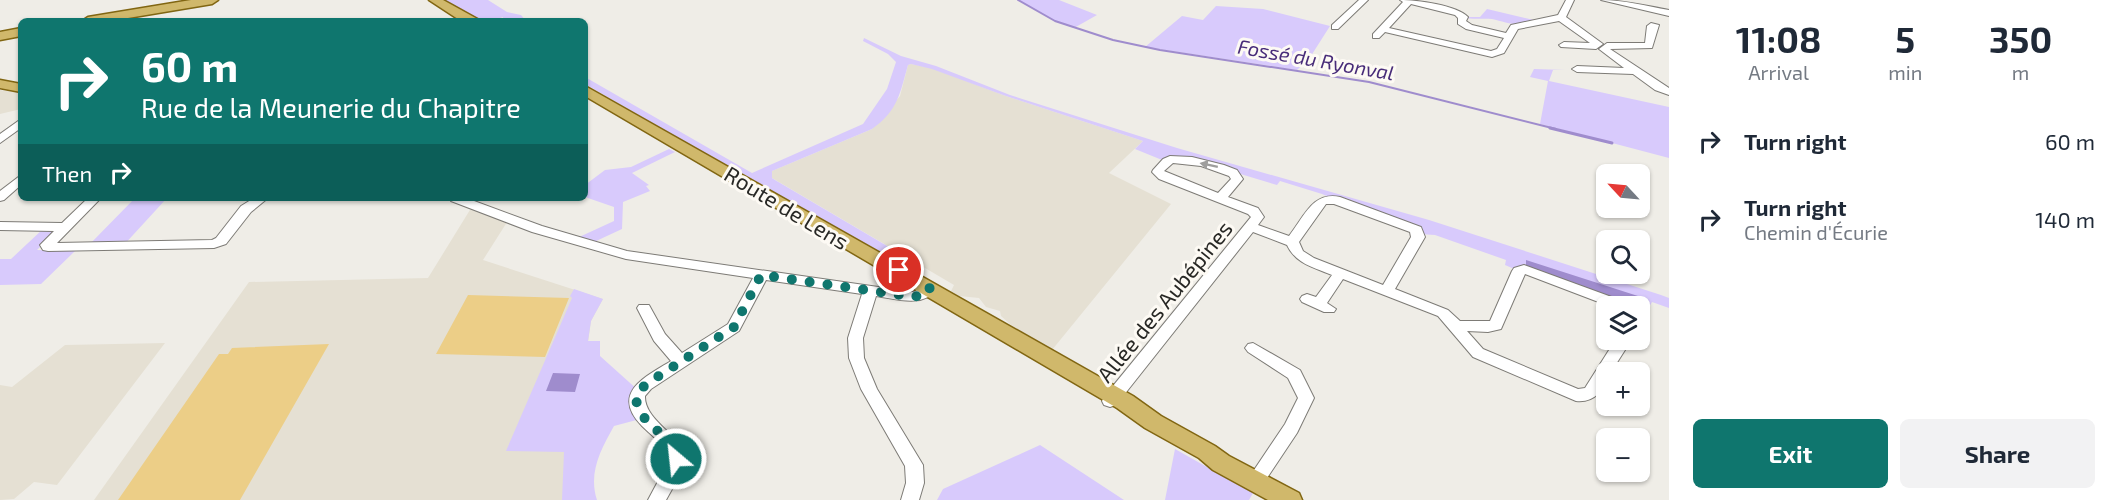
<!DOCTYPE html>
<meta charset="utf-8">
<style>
body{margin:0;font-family:"Exo 2",sans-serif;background:#f2f2f3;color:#1f2937;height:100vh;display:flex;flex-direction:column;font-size:22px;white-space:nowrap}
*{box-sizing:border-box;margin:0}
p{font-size:20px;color:#747a83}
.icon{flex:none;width:33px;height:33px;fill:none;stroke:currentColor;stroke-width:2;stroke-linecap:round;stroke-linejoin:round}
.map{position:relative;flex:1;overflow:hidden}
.panel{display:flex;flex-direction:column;background:#fff;width:450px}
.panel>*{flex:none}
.guide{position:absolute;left:18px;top:18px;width:570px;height:183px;border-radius:9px;box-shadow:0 2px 4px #0004;background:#0f766e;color:#fff;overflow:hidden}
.needle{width:39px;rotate:296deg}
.buttons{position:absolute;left:1596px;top:164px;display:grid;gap:12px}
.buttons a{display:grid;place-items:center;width:54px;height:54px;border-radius:9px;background:#fff;box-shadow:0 2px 4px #0004;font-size:30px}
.pin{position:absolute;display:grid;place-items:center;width:51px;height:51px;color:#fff;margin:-26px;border:3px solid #fff;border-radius:50%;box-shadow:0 2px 6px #0007}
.me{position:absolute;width:66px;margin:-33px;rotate:332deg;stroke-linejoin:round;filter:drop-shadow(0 0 4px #0008)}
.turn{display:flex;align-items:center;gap:21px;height:126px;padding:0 24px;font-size:27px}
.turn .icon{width:78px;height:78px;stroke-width:2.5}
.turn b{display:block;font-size:42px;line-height:51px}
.then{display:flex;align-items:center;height:57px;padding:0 24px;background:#0003;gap:12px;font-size:22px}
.eta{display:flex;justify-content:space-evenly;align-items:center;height:102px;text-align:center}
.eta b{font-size:36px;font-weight:700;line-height:42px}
.primary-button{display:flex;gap:12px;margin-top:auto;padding:12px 24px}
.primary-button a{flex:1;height:69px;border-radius:9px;background:#0f766e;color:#fff;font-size:24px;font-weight:700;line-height:69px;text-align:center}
.primary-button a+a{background:#f2f2f3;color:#1f2937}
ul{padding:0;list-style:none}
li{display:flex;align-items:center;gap:18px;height:78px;padding:0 24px}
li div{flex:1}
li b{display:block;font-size:22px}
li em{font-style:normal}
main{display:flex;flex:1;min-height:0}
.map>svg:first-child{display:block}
.built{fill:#e5e0d3}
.green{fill:#d8cafc}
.water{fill:#9f8ccd}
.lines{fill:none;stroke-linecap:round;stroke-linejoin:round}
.stream-far1{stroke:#9f8ccd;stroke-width:2}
.stream{stroke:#9f8ccd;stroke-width:3}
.building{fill:#ecce87}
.minor-casing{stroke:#7d7b76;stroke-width:2}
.major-casing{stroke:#816612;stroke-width:3}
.minor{fill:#fff;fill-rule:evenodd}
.major{fill:#d0b86b;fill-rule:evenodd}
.oneway{fill:#9e9e9d}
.route{stroke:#0f766e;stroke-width:10;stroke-dasharray:0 18}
.labels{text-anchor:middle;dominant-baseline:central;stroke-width:6;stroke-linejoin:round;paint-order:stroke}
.far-water-label{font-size:20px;font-style:italic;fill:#482c79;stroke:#fdfaf4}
.street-label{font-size:22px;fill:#282825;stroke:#fdfaf4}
</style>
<main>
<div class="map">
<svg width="1669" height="500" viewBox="0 0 1669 500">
<rect width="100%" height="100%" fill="#efede7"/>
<!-- built -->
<path class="built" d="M911 64 932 68 1003 95 1143 141 1109 173 1171 204 1052 350 1011 325 1001 316 1000 311 986 307 979 298 959 296 951 291 954 285 772 178V171L872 129 900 96 908 65Z
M0 90 21 93V109L0 114Z
M473 205 509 219 483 260 603 299 591 321 588 342 573 500H94L249 282 428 278Z
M165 343 57 485 34 482 14 499 0 500V385L12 387 65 345Z"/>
<!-- green -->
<path class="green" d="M441 0H488L507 12 521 15 526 21H503V17L494 20H480Z
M1018 0H1059L1097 15 1074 28 1055 21Z
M1216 6 1263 9 1330 26 1309 59 1297 70 1145 47 1182 16 1203 20Z
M1487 9 1534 20C1521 29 1506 22 1492 19 1482 18 1472 20 1463 17H1480Z
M864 38 901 56 936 66 1010 95 1177 148 1429 220 1661 295 1669 298V308L1652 302 1646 312 1640 313V306H1623L1519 271 1505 265 1506 260 1435 235 1419 234 1322 194 1280 181 1277 185 1214 166 1167 162 1135 149 1143 141 1003 95 932 69 911 64 908 65C900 93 898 111 872 129L772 171V178L775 180 911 260 901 267 585 84V77L752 173 863 124 887 89 896 62 888 54 863 41Z
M1534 69 1565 70H1553L1549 81 1669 107V158L1540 124 1548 81 1530 77Z
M669 149 675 152 632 173 649 185 646 186 650 191 623 202 622 229 594 242 577 238 614 221V207L585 197V185L605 170 631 167Z
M135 198H167L122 247H87Z
M43 229 53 230 54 233 37 250 75 251 41 284 0 285V259H11Z
M574 289 603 299 591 321 588 341H600V356L639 391 644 418 614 426C601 449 588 473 597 500H562L564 452 506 451 572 298 570 296Z
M1040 445 1124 500H937L943 489Z
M1175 449 1253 493 1249 500H1165Z"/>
<!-- water -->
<path class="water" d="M1526 260 1641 297 1642 305 1633 306 1526 266Z
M553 373 580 374 575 392 546 391Z"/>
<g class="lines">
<!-- stream-far1 -->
<path class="stream-far1" d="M1018 0 1055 21 1113 40 1160 50 1369 82 1556 129"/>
<!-- stream -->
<path class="stream" d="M1550 128 1612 143"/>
</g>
<!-- building -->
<path class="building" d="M468 295 569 298 545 357 436 354Z
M329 344 240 500H118L219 354H228L232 348Z"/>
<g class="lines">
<!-- minor casing -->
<g class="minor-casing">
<path id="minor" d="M1359 0H1368L1338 29H1332V25Z
M1400 0C1417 0 1456 5 1468 17L1466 21 1472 25 1506 33 1511 25 1558 15 1566 0H1574L1566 17 1603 44 1596 49 1561 47 1559 45 1564 42 1590 43 1559 21 1518 29 1504 53 1492 57 1385 32 1379 38H1373V34L1403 2ZM1411 4 1455 15 1458 18V24L1466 29 1504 38 1497 49 1491 51 1389 28Z
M1601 0C1624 0 1646 6 1669 10V16Z
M1651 23 1659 25 1652 48 1610 49 1669 88V95L1655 90 1633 74 1577 72 1572 69 1577 66 1624 68 1599 49 1607 43H1645L1647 26Z
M21 119V128L0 143V134Z
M1170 156 1192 157 1224 165 1237 170 1243 179 1228 197 1258 208 1264 217 1258 225 1289 236C1304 217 1313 191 1340 197L1421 227 1425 237 1395 289 1448 310 1460 321H1490L1512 271 1514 268 1524 265 1628 303 1630 306H1609L1525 274 1501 329 1488 332 1467 331 1483 349 1578 389 1585 388 1616 339H1632L1611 372H1606C1606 390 1594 403 1576 401L1473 357 1438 316 1343 279 1327 303 1336 309 1334 312H1324L1302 302 1300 299 1302 296 1307 294 1316 297 1332 275C1313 267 1296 264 1287 245L1253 232 1116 405 1110 407 1104 405 1102 401 1104 397 1251 217 1248 214 1159 179 1152 172 1153 170 1163 159ZM1173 163 1201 166 1229 176 1231 179 1218 193 1164 171ZM1326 204H1334L1410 232 1411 237 1383 285 1314 258 1303 251 1299 242Z
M21 175V185L4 200 0 201V191Z
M88 198H101L57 243 212 240 216 238 241 206 254 198H268L251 212 226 244 214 248 48 251 43 250 40 245 54 231 0 230V222L62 223Z
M449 198H466L542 226 627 251 913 292 926 286H936L938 289C922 308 897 299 876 296L863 338 864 358 877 389 923 465 924 483 919 500H901L906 483 905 466 861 389 849 358 848 338 862 294 766 280 739 331 651 389 645 396C644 418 675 433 686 453L681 473 666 500H648L663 472 668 453C661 442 651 435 642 426 610 393 645 377 671 361L654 341 637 308 639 305H649L665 334 682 353 728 324 753 278 626 259 532 232 451 201Z
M1253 343 1300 370 1314 398 1297 433 1261 487 1255 489 1249 487 1246 482 1285 424 1298 398 1288 378 1248 352 1245 348 1248 344Z"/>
</g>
<!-- major casing -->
<g class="major-casing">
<path id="major" d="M191 0H218L212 4 110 21H82L88 17Z
M429 0H443L481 21H461Z
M21 28V36L0 40V32Z
M0 80 21 84V92L0 88Z
M585 86 1133 396 1161 416 1215 446 1229 456 1299 493 1302 500H1268L1213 470 1199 458 1145 428 1117 408 585 96Z"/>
</g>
<!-- minor -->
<use href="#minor" class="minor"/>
<!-- major -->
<use href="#major" class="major"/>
</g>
<!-- one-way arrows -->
<defs><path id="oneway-solid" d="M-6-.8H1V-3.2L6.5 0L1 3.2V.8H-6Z" transform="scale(1.5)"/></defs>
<use class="oneway" href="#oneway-solid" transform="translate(1209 165) rotate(-168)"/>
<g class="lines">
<!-- route -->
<path class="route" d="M676 459 675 447C663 433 632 416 637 395L645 385 734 327 761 275 915 297 931 289 899 270"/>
</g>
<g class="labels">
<!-- far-water labels -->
<g class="far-water-label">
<text transform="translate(1316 59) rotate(10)">Fossé du Ryonval</text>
</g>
<!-- street labels -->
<g class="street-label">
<text transform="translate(787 207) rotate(31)">Route de Lens</text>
<text transform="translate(1164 301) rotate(-51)">Allée des Aubépines</text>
</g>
</g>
</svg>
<div class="buttons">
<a><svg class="needle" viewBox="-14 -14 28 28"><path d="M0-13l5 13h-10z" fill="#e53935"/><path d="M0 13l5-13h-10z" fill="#747a83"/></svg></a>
<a><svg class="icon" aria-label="search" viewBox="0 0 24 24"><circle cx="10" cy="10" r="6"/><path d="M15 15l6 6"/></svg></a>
<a><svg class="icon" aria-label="layers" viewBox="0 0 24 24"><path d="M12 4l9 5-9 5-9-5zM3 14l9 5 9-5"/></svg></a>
<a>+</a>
<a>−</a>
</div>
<div class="pin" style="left:899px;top:270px;background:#d93025"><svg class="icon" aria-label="arrive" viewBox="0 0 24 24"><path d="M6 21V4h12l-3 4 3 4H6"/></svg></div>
<svg class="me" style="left:676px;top:459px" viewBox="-20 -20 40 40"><circle r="17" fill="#0f766e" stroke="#fff" stroke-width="3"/><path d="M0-11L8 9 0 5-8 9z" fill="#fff"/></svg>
<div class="guide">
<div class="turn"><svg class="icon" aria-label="right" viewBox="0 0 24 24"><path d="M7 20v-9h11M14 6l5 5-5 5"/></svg><div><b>60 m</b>Rue de la Meunerie du Chapitre</div></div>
<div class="then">Then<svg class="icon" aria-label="right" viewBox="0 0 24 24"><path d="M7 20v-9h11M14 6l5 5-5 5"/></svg></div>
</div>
</div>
<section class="panel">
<div class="eta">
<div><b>11:08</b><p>Arrival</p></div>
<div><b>5</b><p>min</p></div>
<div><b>350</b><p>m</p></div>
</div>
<ul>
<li><svg class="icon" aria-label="right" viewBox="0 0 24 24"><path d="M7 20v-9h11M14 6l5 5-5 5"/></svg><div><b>Turn right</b></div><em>60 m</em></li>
<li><svg class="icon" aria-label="right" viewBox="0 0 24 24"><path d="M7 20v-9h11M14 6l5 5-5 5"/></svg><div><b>Turn right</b><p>Chemin d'Écurie</p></div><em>140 m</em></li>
</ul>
<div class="primary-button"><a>Exit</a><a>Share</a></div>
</section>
</main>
